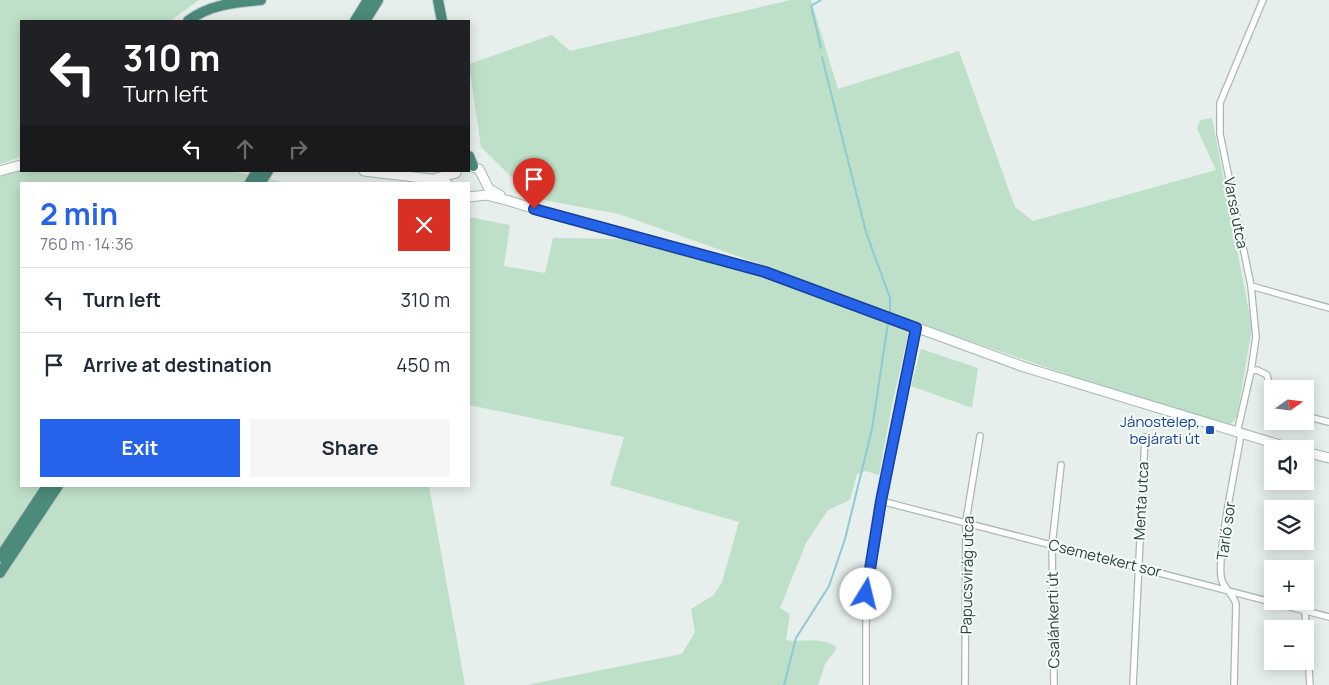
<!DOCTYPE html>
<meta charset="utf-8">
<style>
body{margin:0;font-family:Manrope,sans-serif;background:#f6f6f7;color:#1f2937;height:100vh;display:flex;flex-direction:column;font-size:19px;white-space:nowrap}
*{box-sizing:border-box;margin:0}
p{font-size:16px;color:#747a83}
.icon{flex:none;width:28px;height:28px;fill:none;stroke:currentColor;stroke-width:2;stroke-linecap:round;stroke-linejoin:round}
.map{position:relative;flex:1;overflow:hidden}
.drawer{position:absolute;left:20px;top:182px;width:450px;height:305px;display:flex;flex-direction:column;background:#fff;border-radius:0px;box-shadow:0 2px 12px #0003}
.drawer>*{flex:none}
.top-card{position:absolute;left:20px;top:20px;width:450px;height:152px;border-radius:0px;box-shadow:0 2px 12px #0003;background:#202124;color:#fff;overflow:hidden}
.needle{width:32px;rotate:76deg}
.buttons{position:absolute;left:1264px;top:380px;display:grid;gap:10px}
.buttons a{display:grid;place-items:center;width:50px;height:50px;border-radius:0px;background:#fff;box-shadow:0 2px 12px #0003;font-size:25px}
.pin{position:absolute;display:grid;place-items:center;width:42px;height:42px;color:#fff;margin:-51px -21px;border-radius:50% 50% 50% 0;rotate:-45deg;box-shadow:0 0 5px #0007}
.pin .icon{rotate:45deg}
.me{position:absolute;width:55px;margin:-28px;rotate:9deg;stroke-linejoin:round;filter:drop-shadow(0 0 4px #0008)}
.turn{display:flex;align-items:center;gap:18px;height:105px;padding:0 20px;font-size:22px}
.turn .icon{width:65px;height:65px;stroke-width:2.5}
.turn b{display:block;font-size:35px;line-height:42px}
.lanes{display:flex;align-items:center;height:48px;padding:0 20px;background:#0003;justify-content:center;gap:25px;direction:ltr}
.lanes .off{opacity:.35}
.round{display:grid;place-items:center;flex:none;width:52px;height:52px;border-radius:0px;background:#f6f6f7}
.headline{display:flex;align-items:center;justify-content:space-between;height:85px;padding:0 20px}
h1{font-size:30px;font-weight:700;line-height:38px;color:#2563eb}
.primary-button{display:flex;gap:10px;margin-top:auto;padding:10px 20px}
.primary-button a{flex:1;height:58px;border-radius:0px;background:#2563eb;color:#fff;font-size:20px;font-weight:700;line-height:58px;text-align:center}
.primary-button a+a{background:#f6f6f7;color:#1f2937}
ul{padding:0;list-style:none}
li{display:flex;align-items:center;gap:15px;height:65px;padding:0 20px;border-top:1px solid #e0e1e3}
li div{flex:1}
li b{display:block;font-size:19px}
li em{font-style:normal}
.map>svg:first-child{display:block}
.green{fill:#bfe0c8}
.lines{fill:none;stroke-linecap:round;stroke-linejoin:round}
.stream{stroke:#8ec9d4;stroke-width:2}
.minor-casing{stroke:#a8b8b2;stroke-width:8}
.secondary-casing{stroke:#a4bbb3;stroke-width:11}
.trunk-casing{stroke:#c2cac8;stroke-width:12}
.minor{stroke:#fff;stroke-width:5.5}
.secondary{stroke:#fff;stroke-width:9}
.trunk{stroke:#4c8a7c;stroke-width:10}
.route-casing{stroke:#184099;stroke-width:12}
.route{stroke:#2563eb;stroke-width:9}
.transit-dot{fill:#1a4fb4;stroke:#f7fbf9;stroke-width:2}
.labels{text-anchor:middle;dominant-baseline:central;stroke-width:4;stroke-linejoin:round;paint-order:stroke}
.street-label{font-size:15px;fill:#24423a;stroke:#f7fbf9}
.transit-label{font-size:15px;fill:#164399;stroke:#f7fbf9;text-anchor:end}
</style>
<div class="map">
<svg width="1329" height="685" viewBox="0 0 1329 685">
<rect width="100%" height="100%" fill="#e6efeb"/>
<!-- green -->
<path class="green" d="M0 0H199L170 21H21V157L0 164Z
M791 0H811L838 89 959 51 1015 207 1033 221 1216 170 1197 129 1200 120 1212 118 1252 328 1237 416 1231 424 1153 403 930 328 788 274 619 214 533 198 481 147 469 64 552 35 570 51Z
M21 169V171H231L292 184H21V486H429L465 685H0V175Z
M469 217 510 225 504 266 545 273 553 238 629 239 763 277 829 300 909 331 892 405 879 475 866 471 857 474 850 500 828 510 806 543 780 608 790 614 786 640C803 643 823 636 837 648L825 664 818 685H527L682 654 695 632 691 609 714 595 722 582 739 522 610 485 624 437 469 405Z
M921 349 978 368 972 408 911 386Z"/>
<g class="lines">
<!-- stream -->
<path class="stream" d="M821 48 811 6 821 0
M822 57 866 232 890 298V313
M784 685 796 638 829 586 845 539 872 429 888 323"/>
<!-- minor casing -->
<g class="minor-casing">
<path id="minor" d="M1251 286 1329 308
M1251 371 1257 370 1267 375 1272 398
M1305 416 1329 422
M1237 433 1251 371 1256 337 1251 286 1220 134V103L1263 0
M881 501 1329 617
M1305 611 1310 685
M866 685V594L881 501 917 328
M965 685 966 521 980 436
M1054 685 1052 545 1061 465
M1133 685 1145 437
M1234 685 1236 604C1233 594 1225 589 1222 581 1215 560 1237 461 1241 434"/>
</g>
<!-- secondary casing -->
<g class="secondary-casing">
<path id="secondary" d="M469 166 479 169 489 189 500 195
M0 171 21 165
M364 171 431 179 448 184
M436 178 456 173
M469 197 486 195 506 200 545 212 765 272 1024 367 1293 449
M1305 452 1329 458"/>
</g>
<!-- trunk casing -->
<g class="trunk-casing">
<path id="trunk" d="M438 0 442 21
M188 21C208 5 236 2 261 0
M355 21 368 0
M365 21 378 0
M469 156 473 166
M249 184 257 171
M260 184 268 171
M0 557 47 486
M0 573 58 486"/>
</g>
<!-- minor -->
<use href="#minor" class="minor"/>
<!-- secondary -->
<use href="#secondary" class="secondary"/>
<!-- trunk -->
<use href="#trunk" class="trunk"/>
</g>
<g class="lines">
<!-- route casing -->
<g class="route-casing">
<path id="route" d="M534 209 765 272 916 328 881 501 866 594"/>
</g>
<!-- route -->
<use href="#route" class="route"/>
</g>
<!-- markers -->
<rect class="transit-dot" x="1205" y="425" width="10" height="10" rx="2.5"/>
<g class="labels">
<!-- street labels -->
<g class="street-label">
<text transform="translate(1236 213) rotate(79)">Varsa utca</text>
<text transform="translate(1141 501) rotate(-87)">Menta utca</text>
<text transform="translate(1226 531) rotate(-82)">Tarló sor</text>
<text transform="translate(1105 558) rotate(14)">Csemetekert sor</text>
<text transform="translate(967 575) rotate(-89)">Papucsvirág utca</text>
<text transform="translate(1053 620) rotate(-91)">Csalánkerti út</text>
</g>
<!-- transit labels -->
<g class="transit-label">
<text x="1200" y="421">Jánostelep,<tspan x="1200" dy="17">bejárati út</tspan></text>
</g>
</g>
</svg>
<div class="buttons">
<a><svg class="needle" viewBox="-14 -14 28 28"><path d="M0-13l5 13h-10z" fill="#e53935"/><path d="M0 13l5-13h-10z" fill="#747a83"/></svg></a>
<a><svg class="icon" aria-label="sound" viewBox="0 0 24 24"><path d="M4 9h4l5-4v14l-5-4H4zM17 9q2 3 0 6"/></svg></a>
<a><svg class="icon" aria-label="layers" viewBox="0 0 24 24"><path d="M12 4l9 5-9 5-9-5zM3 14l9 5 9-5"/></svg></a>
<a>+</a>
<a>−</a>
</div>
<div class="pin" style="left:534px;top:209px;background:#d93025"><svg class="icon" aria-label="arrive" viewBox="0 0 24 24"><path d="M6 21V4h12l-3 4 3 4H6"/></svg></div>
<svg class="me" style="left:866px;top:594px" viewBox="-20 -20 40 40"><circle r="19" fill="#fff"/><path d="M0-13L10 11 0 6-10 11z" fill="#2563eb"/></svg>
<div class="top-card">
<div class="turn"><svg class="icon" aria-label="left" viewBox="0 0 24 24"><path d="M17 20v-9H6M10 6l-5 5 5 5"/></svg><div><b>310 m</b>Turn left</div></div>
<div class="lanes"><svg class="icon" aria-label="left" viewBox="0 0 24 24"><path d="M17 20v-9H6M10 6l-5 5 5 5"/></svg><svg class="icon off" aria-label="ahead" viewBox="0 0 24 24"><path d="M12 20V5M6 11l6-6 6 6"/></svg><svg class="icon off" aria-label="right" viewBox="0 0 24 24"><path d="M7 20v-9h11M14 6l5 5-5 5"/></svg></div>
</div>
<section class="drawer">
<div class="headline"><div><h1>2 min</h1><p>760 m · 14:36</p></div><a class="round" style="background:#d93025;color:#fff"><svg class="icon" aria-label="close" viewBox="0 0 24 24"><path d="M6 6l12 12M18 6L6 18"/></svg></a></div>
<ul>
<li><svg class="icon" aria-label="left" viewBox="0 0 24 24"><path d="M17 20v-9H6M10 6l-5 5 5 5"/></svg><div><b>Turn left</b></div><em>310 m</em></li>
<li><svg class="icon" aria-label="arrive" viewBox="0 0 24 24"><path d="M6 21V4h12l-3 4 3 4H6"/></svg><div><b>Arrive at destination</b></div><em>450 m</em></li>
</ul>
<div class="primary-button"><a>Exit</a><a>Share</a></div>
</section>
</div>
